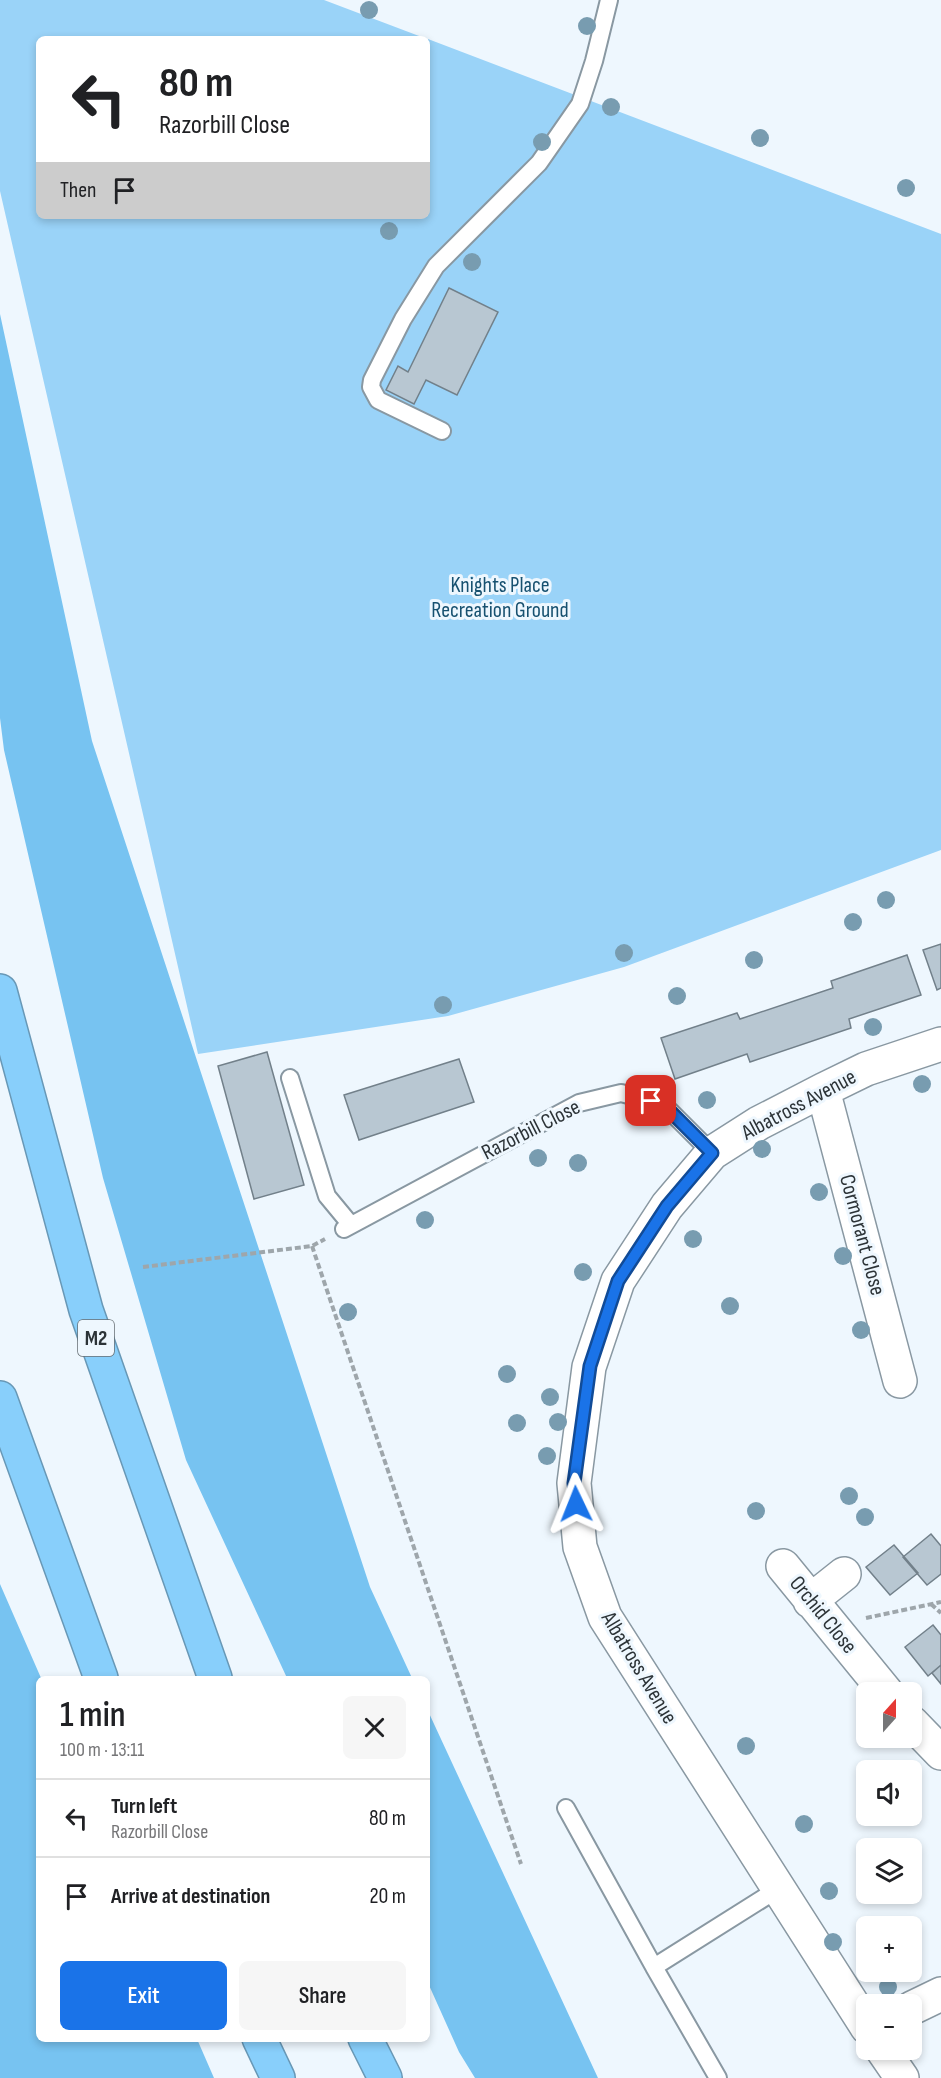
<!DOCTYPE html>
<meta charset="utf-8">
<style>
body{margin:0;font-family:"Sofia Sans Condensed",sans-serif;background:#f6f6f6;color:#202124;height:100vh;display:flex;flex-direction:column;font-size:22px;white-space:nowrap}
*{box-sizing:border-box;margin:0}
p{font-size:20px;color:#757577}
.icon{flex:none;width:33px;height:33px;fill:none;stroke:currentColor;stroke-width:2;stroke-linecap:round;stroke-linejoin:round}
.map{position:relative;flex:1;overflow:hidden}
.drawer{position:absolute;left:36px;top:1676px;width:394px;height:366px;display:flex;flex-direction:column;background:#fff;border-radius:9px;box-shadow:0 3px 9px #0003}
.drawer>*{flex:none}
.top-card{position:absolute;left:36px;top:36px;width:394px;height:183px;border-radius:9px;box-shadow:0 3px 9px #0003;background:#fff;color:#202124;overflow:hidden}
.needle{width:39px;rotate:21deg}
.controls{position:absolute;left:856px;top:1682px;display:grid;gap:12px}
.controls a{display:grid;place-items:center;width:66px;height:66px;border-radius:9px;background:#fff;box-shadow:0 3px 9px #0003;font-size:30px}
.pin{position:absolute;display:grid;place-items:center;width:51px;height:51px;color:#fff;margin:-26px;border-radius:12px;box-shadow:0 3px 9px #0006}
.me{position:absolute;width:66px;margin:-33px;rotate:358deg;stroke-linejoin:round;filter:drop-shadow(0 0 4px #0008)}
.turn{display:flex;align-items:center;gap:21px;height:126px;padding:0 24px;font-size:27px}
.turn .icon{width:78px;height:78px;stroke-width:2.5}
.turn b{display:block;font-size:42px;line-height:51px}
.then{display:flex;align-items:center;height:57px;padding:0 24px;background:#0003;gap:12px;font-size:22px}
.round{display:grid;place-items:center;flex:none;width:63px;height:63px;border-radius:9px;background:#f6f6f6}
.summary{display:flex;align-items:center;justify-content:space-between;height:102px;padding:0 24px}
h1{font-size:36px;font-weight:600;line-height:45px}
.cta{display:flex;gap:12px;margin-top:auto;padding:12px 24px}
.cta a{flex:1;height:69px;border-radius:9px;background:#1a73e8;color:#fff;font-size:24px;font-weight:600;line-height:69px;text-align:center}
.cta a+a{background:#f6f6f6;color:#202124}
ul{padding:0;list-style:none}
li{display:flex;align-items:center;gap:18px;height:78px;padding:0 24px;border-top:2px solid #e0e0e0}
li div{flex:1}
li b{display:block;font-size:22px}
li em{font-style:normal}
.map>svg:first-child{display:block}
.green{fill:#9ad3f8}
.forest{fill:#77c3f1}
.building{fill:#b8c7d2;stroke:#72808a;stroke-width:1.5}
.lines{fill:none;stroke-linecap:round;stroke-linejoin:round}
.service-casing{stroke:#8998a2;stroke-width:20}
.minor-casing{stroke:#8998a2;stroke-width:36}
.motorway-casing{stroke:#6898b6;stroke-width:36}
.path{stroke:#9ea6ab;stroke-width:4;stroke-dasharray:6 3;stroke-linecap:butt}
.service{stroke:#fff;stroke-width:16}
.minor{stroke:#fff;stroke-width:33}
.motorway{stroke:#88cffb;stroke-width:33}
.tree{fill:#789cb0}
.route-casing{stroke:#114b97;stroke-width:15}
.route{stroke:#1a73e8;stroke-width:10}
.labels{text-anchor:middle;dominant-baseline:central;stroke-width:6;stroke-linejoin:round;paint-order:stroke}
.shield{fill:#eef7fe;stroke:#666e73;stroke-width:1.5}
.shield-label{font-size:21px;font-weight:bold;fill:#2c3337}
.park-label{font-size:22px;fill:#175170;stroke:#eef7fe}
.street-label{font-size:22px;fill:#2c3337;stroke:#eef7fe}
</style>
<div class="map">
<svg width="941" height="2078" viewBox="0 0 941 2078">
<rect width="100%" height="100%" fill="#eef7fe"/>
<!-- green -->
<path class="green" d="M0 0H324L427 39H39V216H428V39L941 234V850L624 967 448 1016 198 1054 0 191Z"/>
<!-- forest -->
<path class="forest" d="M0 314 92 741 370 1587 412 1678H287L186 1460 103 1178 4 750 0 718Z
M0 1584 41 1678H39V2038L197 2039 214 2078H0Z
M428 1711 598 2078H475L459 2052 428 1983Z"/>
<!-- building -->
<path class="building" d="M449 288 498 312 457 395 426 380 414 404 386 390 398 366 408 372Z
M941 944V988L937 990 923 950Z
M907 955 921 995 849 1019 851 1028 750 1062 747 1054 675 1079 661 1038 737 1013 740 1019 833 988 831 981Z
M267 1052 304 1185 254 1199 218 1066Z
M459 1059 474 1102 359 1140 344 1095Z
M931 1534 941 1546V1574L927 1585 903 1557Z
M894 1545 918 1573 890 1595 866 1567Z
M933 1625 941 1635V1665L928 1676 905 1647Z
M941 1665V1684L932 1673Z"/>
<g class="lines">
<!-- service casing -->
<g class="service-casing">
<path id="service" d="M442 431 378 400 371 387 372 380 403 319 436 266 539 163 580 104 594 61 609 0
M290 1078 327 1196 351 1225
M344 1229 579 1103 621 1093 663 1104 712 1153
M566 1808 654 1967
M718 2078 654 1967 778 1889"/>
</g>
<!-- minor casing -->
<g class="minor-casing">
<path id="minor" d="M823 1090 900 1381
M783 1566 886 1692
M810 1601 844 1574
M912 1723 941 1753
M912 2008 941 1994
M867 2027 605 1617 580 1547 574 1483 589 1367 618 1281 667 1206 712 1153 759 1123 823 1090 866 1069 941 1044
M882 2049 902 2078"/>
</g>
<!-- motorway casing -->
<g class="motorway-casing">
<path id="motorway" d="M0 991 86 1310 215 1678
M0 1398 101 1678
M259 2038 278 2078
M365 2038 385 2078"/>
</g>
<!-- path -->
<path class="path" d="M312 1246 521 1864
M143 1267 312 1246 325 1239
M931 1604 941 1613
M866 1618 941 1602"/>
<!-- service -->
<use href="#service" class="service"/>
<!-- minor -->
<use href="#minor" class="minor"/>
<!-- motorway -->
<use href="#motorway" class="motorway"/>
</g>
<!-- trees -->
<g class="tree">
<circle cx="369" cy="10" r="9"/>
<circle cx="587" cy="26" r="9"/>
<circle cx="611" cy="107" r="9"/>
<circle cx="760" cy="138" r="9"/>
<circle cx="542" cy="142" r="9"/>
<circle cx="906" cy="188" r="9"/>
<circle cx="389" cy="231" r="9"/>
<circle cx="472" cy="262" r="9"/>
<circle cx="886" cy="900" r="9"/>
<circle cx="853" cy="922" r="9"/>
<circle cx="624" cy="953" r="9"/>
<circle cx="754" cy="960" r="9"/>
<circle cx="677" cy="996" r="9"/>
<circle cx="443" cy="1005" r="9"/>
<circle cx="873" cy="1027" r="9"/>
<circle cx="922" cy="1084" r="9"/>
<circle cx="707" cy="1100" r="9"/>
<circle cx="762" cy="1149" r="9"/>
<circle cx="538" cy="1158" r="9"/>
<circle cx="578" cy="1163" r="9"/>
<circle cx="819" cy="1192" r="9"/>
<circle cx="425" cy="1220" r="9"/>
<circle cx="693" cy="1239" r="9"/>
<circle cx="843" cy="1256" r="9"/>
<circle cx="583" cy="1272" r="9"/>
<circle cx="730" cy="1306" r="9"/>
<circle cx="348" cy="1312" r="9"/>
<circle cx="861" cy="1330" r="9"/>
<circle cx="507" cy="1374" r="9"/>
<circle cx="550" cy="1397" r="9"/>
<circle cx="558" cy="1422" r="9"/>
<circle cx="517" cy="1423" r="9"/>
<circle cx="547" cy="1456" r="9"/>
<circle cx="849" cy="1496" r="9"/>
<circle cx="756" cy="1511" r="9"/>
<circle cx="865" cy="1517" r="9"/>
<circle cx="746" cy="1746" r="9"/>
<circle cx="804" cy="1824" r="9"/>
<circle cx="829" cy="1891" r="9"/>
<circle cx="833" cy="1942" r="9"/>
<circle cx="888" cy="1987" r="9"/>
</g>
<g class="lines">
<!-- route casing -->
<g class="route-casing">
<path id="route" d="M576 1504 574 1483 590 1366 618 1281 667 1206 712 1153 663 1104 651 1101"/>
</g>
<!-- route -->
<use href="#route" class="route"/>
</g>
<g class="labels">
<!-- shield labels -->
<rect class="shield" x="78" y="1320" width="36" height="36" rx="4.5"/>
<g class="shield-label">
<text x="96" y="1338">M2</text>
</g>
<!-- park labels -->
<g class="park-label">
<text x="500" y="585">Knights Place<tspan x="500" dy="25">Recreation Ground</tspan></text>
</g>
<!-- street labels -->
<g class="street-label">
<text transform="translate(799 1105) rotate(-28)">Albatross Avenue</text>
<text transform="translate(531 1130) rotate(-27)">Razorbill Close</text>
<text transform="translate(862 1235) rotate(75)">Cormorant Close</text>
<text transform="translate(823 1615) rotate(51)">Orchid Close</text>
<text transform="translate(639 1668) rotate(59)">Albatross Avenue</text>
</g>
</g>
</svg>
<div class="controls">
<a><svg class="needle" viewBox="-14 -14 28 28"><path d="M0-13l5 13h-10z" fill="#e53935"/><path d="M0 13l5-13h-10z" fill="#757577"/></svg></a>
<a><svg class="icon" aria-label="sound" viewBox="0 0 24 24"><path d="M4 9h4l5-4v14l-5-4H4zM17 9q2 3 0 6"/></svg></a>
<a><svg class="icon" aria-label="layers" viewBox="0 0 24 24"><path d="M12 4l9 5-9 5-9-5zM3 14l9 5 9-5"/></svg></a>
<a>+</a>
<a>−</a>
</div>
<div class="pin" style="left:651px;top:1101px;background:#d93025"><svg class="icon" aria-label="arrive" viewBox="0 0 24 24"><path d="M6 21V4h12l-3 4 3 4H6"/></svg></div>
<svg class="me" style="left:576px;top:1504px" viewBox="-20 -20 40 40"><path d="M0-17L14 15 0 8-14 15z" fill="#1a73e8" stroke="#fff" stroke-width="4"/></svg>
<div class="top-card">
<div class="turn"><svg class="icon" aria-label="left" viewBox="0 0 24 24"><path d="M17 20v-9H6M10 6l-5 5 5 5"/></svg><div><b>80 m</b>Razorbill Close</div></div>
<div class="then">Then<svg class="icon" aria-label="arrive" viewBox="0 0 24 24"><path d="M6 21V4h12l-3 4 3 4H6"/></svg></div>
</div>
<section class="drawer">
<div class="summary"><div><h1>1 min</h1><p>100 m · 13:11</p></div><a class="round"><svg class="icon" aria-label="close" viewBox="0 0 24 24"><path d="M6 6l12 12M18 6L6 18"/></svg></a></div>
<ul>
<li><svg class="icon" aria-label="left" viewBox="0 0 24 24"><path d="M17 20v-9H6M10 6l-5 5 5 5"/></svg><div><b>Turn left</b><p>Razorbill Close</p></div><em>80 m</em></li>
<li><svg class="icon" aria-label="arrive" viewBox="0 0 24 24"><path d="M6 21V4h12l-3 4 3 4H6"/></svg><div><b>Arrive at destination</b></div><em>20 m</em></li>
</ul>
<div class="cta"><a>Exit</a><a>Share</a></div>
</section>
</div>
